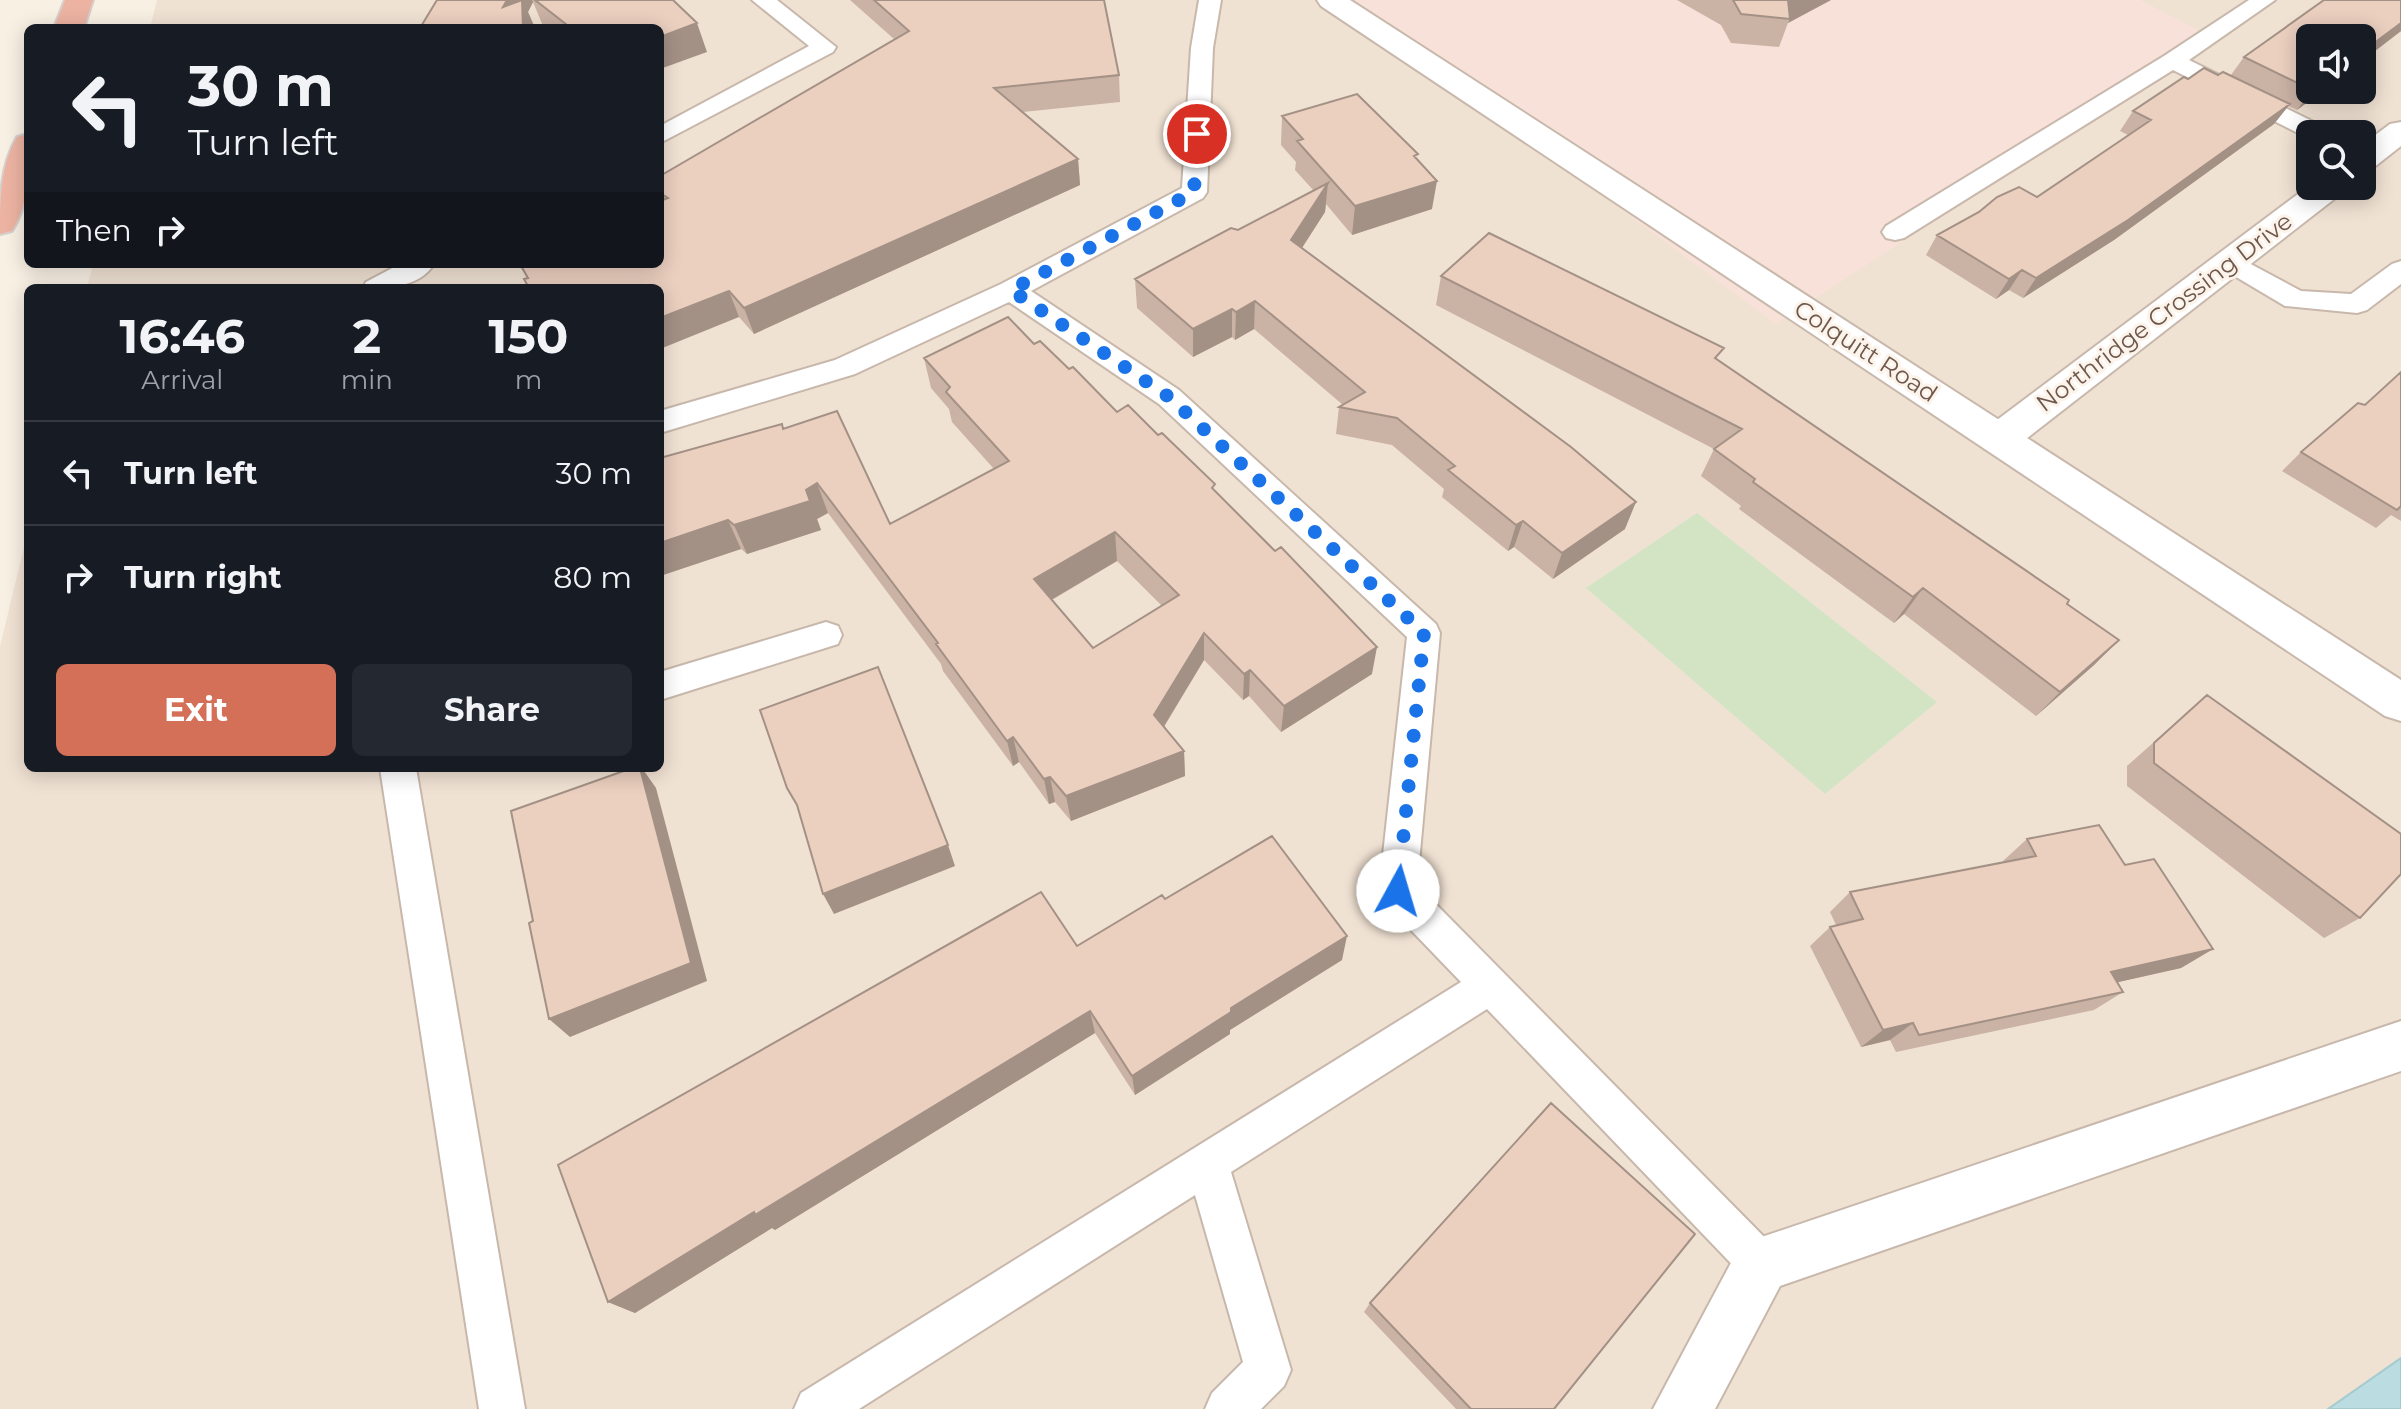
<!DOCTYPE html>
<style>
body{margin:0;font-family:Montserrat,sans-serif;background:#242831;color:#f1f3f6;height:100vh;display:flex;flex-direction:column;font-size:30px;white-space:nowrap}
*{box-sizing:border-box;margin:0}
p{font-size:26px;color:#9ea1a6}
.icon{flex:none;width:44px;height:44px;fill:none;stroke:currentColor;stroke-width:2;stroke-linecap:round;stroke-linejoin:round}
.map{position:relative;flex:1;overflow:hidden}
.panel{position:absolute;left:24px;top:284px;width:640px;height:488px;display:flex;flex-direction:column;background:#171b24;border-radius:12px;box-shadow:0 4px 20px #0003}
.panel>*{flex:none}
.hud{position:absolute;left:24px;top:24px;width:640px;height:244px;border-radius:12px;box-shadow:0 4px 20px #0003;background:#171b24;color:#f1f3f6;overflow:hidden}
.tools{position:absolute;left:2296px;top:24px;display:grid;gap:16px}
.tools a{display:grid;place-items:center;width:80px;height:80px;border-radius:12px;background:#171b24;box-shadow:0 4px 20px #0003;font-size:40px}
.pin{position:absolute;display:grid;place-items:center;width:68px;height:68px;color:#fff;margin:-34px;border:4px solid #fff;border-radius:50%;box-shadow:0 2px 8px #0007}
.me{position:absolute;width:88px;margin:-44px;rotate:6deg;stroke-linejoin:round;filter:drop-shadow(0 0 6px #0008)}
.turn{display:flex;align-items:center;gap:28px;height:168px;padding:0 32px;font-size:36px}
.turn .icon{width:104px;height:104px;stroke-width:2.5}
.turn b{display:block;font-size:56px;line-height:68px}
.then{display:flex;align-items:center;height:76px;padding:0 32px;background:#0003;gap:16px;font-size:30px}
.eta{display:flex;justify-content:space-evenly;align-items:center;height:136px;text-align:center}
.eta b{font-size:48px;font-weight:700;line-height:56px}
.cta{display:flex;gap:16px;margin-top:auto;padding:16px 32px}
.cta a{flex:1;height:92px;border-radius:12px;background:#d46f58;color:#fff;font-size:32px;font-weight:700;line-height:92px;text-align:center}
.cta a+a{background:#242831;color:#f1f3f6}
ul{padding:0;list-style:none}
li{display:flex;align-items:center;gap:24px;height:104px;padding:0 32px;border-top:2px solid #363941}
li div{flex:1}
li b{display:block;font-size:30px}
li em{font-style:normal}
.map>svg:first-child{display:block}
.residential{fill:#f0e2d3;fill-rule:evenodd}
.commercial{fill:#f8e1d9}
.green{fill:#d3e4c5}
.water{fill:#bbdce0;stroke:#a3cbd0;stroke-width:2}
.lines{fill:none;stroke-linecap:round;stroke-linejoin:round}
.service-casing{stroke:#c8b8ac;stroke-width:4}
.minor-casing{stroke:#c8b8ac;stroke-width:4}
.tertiary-casing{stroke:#c8b8ac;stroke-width:4}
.motorway-casing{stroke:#d6d0cd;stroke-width:4}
.service{fill:#fff;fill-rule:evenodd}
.minor{fill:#fff;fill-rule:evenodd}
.tertiary{fill:#fff;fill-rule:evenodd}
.motorway{fill:#ecb3a2;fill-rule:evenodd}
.wall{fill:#cab2a4;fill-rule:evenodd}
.shaded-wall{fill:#a49186}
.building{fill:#ebcfbf;stroke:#a49186;stroke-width:2;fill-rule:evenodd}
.route{stroke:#1a73e8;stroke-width:14;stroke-dasharray:0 25.2}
.labels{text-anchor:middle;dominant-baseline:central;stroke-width:6;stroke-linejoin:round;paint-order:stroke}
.street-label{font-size:24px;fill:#6e574d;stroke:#fcf4ea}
</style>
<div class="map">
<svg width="2401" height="1409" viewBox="0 0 2401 1409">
<rect width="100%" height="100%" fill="#f9f0e4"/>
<!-- residential -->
<path class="residential" d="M157 0H1339L2212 38 2139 0H2401V1409H0V646L28 531V768H660V288H87L93 264H660V28H150ZM2310 38H2362V90H2310ZM2310 134H2362V186H2310Z"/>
<!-- commercial -->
<path class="commercial" d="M1339 0H2139L2213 38 1776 324Z"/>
<!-- green -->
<path class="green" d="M1697 513 1937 702 1825 794 1586 588Z"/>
<!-- water -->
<path class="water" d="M2401 1358V1409H2328Z"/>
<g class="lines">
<!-- service casing -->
<g class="service-casing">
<path id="service" d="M752 0H777L836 47 833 52 660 143V126L809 46Z
M1199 0H1221L1213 48 1207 192 1203 198 1031 291 1179 390 1436 624 1440 633 1417 885 1776 1249 1783 1264 1776 1279 1761 1286 1746 1279 1487 1009 1231 1172 1291 1370 1284 1386 1261 1409H1205L1212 1393 1243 1362 1195 1195 859 1409H794L801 1393 1461 982 1385 903 1379 891 1407 637 1159 404 1009 302 855 374 660 433V411L835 360 1001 284 1182 188 1191 48Z
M2249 0H2275L2189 60 2328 129 2331 134H2310V139L2173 70 1904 238 1895 240 1886 238 1882 232 1886 226 2164 56Z
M2230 253 2301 291 2351 294 2392 264 2401 261V284L2367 310 2357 313 2285 306 2221 268 2217 262 2221 256Z
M400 264H434C419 288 387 288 363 288L366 282Z
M826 622 838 626 842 635 838 644 660 700V672Z
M380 768H416L525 1409H479Z"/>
</g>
<!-- minor casing -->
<g class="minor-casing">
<path id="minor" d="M2401 122V146L2373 168 2362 171V145L2390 124Z
M2310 185 2346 186 2342 193 2013 449 1999 453 1985 449 1980 439 1985 429Z
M2401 1021V1071L1780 1286 1715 1409H1653L1741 1244Z"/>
</g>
<!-- tertiary casing -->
<g class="tertiary-casing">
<path id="tertiary" d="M1317 0H1350L2401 680V721L2385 716 1321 6Z"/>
</g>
<!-- motorway casing -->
<g class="motorway-casing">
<path id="motorway" d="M65 0H93L84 28H54Z
M28 134C28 168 31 201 12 231L0 234C0 200 0 166 17 137Z"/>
</g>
<!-- service -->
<use href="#service" class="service"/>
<!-- minor -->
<use href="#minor" class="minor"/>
<!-- tertiary -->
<use href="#tertiary" class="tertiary"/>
<!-- motorway -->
<use href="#motorway" class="motorway"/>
</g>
<!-- wall -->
<path class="wall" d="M437 0H673L707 52 660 28H546L543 26 533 2 528 12 535 28H523Z
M850 0H1104L1119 75 1120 102 1023 112 1078 159 1080 185 754 334 739 317 527 278 519 264H660V176L894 39Z
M1677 0H1831L1788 23 1779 47 1731 43 1721 25Z
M2401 0V31L2362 61V38H2310V90H2324L2297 110 2288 106 2274 124 2114 240 2023 298 2009 290 1996 299 1926 255 1937 235 2037 197 2128 135 2120 131 2133 111 2188 79 2231 75 2244 57Z
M1282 116 1418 160 1432 209 1352 235 1326 204 1325 212 1302 248 1625 529 1553 579 1514 547 1508 551 1442 497 1444 489 1392 445 1336 434 1339 407 1343 405 1254 329 1235 340 1232 337 1193 357 1137 308 1135 279 1238 230 1314 191 1295 170 1296 162 1281 145Z
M1441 276 1718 360 2119 640 2094 665 2036 716 1904 614 1894 623 1739 509 1741 506 1701 476 1714 449 1436 305Z
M1034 344 1069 369 1117 412 1215 491 1372 674 1281 732 1249 696 1243 700 1204 660 1164 727 1184 751 1185 776 1071 821 1055 802 1049 804 1019 762 1013 766 943 671 941 664 828 513 817 519 821 530 747 554 741 549 660 576 783 429 890 524 994 469 952 422 949 409 931 388 924 358ZM1117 561 1162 606 1093 648 1052 600Z
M2401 372V521L2391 515 2376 528 2282 471 2301 452 2365 405Z
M2207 695 2360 918 2324 938 2127 786V766Z
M2027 839 2125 865 2213 949 2181 968 2118 982 2123 992 2094 1010 1896 1052 1890 1040 1861 1047 1810 946 1830 927 1836 925 1830 912 1850 892 2003 862V861Z
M1165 899 1342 960 1230 1030V1034L1135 1095 1095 1033 775 1230 772 1228 635 1313 608 1302 1077 946Z
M1370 1303 1554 1409H1456L1364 1312Z"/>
<!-- shaded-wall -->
<path class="shaded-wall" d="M507 0H532L533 2 528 12 535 28H523L503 7Z
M1788 0H1831L1788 23 1790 19Z
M697 23 707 52 660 69V37Z
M2401 23V31L2362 61V52Z
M2312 90H2324L2297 110Z
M2290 104 2274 124 2114 240 2023 298 2036 278Z
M1078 159 1080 185 754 334 744 308Z
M1437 181 1432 209 1352 235 1355 206Z
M1328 183 1325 212 1289 268 1291 240Z
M2022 270 2009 290 1996 299 2009 279Z
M729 291 739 317 660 349V318Z
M1255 301 1254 329 1235 340 1236 312Z
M1232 309V337L1193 357V329Z
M817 483 828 513 817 519 821 530 747 554 734 525Z
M1636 502 1625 529 1553 579 1562 553Z
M728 520 741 549 660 576V543Z
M1523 521 1514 547 1508 551 1516 525Z
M1115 532 1117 561 1039 607 1034 579Z
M1923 588 1904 614 1894 623 1913 597Z
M1204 633V660L1155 741 1154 715Z
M2119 640 2094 665 2036 716 2060 692Z
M1377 647 1372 674 1281 732 1284 706Z
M1250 670 1249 696 1243 700 1244 674Z
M1013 737 1019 762 1013 766 1007 741Z
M1184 751 1185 776 1071 821 1066 796Z
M640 768H642L656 788 707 981 570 1037 549 1019Z
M1050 777 1055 802 1049 804 1044 779Z
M948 845 955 866 834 914 823 894Z
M1347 936 1342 960 1230 1030V1034L1135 1095 1132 1076 1231 1008Z
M2213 949 2181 968 2083 990 2111 972Z
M1090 1011 1095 1033 775 1230 772 1228 635 1313 608 1302 754 1212Z
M1913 1023 1890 1040 1861 1047 1883 1030Z"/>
<!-- building -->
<path class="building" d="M437 0H507L503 7 522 0 523 28H420Z
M535 0H673L697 23 660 37V28H571Z
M874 0H1104L1119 75 994 88 1078 159 744 308 729 291 660 318V288H529L524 279 528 278 520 264H660V201L668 198 660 193V176L909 31Z
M1733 0H1788L1790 19 1741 14Z
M2324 0H2401V23L2362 52V38H2310V89L2244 57Z
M2204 68 2218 75 2223 72 2290 104 2128 220 2036 278 2022 270 2009 279 1937 235 1979 212 1997 197 2019 187 2037 197 2151 120 2133 111 2184 77 2188 79Z
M1357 94 1418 154 1414 156 1437 181 1355 206 1297 141 1303 139 1282 116Z
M1328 183 1291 240 1571 447 1636 502 1562 553 1523 521 1516 525 1448 470 1455 466 1397 418 1339 407 1365 392 1255 301 1236 312 1232 309 1193 329 1135 279 1231 228 1238 230Z
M1489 233 1724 348 1715 358 2069 600 2067 604 2119 640 2060 692 1923 588 1913 597 1753 482 1755 479 1714 449 1742 429 1441 276Z
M1008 317 1034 344 1040 341 1069 369 1073 367 1117 412 1128 405 1158 435 1162 433 1215 484 1212 488 1275 551 1281 547 1377 647 1284 706 1250 670 1244 674 1204 633 1154 715 1184 751 1066 796 1050 777 1044 779 1013 737 1007 741 936 644 938 643 817 483 806 490 810 501 734 525 728 520 660 543V458L782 424 783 429 837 411 890 524 1009 461 946 392 950 387 924 358ZM1115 532 1179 595 1093 648 1034 579Z
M2401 372V506L2397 510 2301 452 2358 403 2365 405Z
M878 667 948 845 823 894 797 805 787 788 760 710Z
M2207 695 2401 834V874L2360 918 2154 763V743Z
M632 768H640L691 963 549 1019 529 923 533 921 511 811Z
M2099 825 2125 865 2154 859 2213 949 2111 972 2123 992 1919 1035 1913 1023 1883 1030 1830 927 1863 919 1850 892 2036 856 2027 839Z
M1272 836 1347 936 1231 1008V1012L1132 1076 1090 1011 755 1215 754 1212 608 1302 558 1165 1041 892 1077 946 1162 895 1165 899Z
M1551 1103 1695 1234 1554 1409H1471L1370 1303Z"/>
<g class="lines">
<!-- route -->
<path class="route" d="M1197 134 1194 192 1011 290 1169 397 1424 633 1398 891"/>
</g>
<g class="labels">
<!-- street labels -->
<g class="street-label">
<text transform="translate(2164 312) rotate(-37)">Northridge Crossing Drive</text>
<text transform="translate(1866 351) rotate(33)">Colquitt Road</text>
</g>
</g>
</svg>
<div class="tools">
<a><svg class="icon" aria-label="sound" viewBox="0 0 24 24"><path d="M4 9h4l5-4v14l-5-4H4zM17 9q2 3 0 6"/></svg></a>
<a><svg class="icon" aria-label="search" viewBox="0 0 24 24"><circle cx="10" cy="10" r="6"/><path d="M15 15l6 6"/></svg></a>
</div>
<div class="pin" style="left:1197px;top:134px;background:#d93025"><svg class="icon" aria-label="arrive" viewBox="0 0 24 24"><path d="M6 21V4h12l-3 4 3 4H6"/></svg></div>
<svg class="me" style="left:1398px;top:891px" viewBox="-20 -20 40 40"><circle r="19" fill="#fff"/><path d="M0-13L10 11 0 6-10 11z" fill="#1a73e8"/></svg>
<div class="hud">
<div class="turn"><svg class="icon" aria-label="left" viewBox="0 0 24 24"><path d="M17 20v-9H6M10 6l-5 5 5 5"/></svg><div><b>30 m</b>Turn left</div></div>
<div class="then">Then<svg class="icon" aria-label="right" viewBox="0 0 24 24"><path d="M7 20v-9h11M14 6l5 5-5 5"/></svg></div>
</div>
<section class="panel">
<div class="eta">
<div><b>16:46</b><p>Arrival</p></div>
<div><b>2</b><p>min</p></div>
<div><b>150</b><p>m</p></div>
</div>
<ul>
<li><svg class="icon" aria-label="left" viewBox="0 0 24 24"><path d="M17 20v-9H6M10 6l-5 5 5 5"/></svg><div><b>Turn left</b></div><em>30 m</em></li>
<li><svg class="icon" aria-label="right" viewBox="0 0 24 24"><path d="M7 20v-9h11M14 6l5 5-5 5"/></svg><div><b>Turn right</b></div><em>80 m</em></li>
</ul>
<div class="cta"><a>Exit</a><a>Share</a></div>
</section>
</div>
